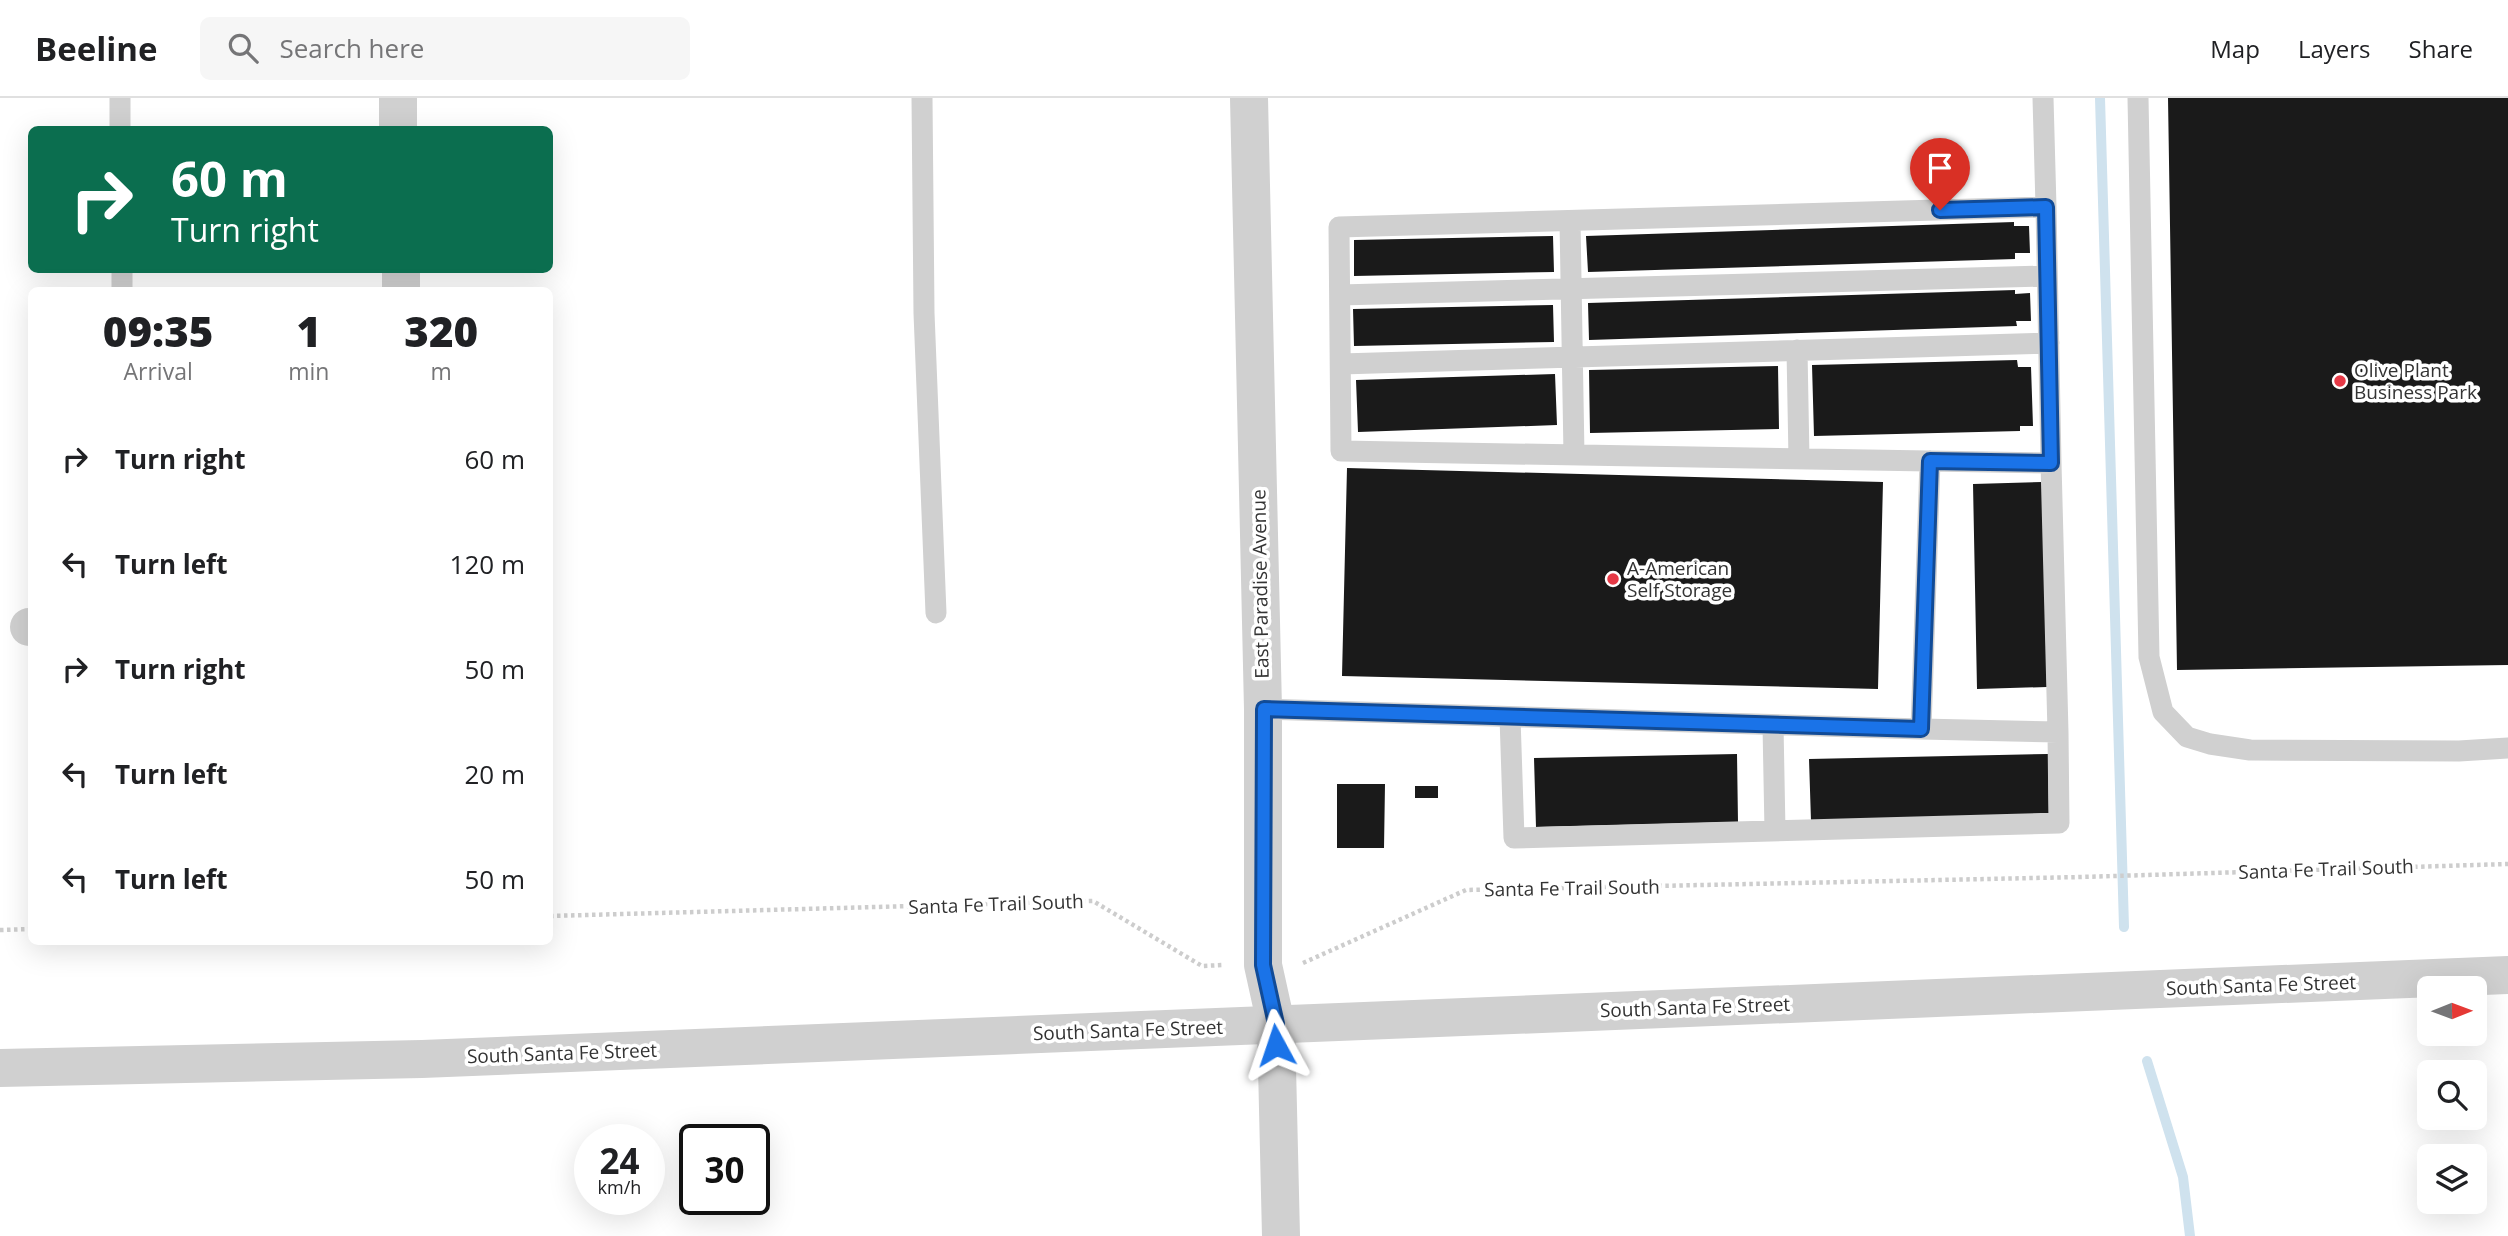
<!DOCTYPE html>
<style>
body{margin:0;font-family:"Open Sans",sans-serif;background:#f6f6f6;color:#202124;height:100vh;display:flex;flex-direction:column;font-size:26px;white-space:nowrap}
*{box-sizing:border-box;margin:0}
p{font-size:23px;color:#757577}
.icon{flex:none;width:38px;height:38px;fill:none;stroke:currentColor;stroke-width:2;stroke-linecap:round;stroke-linejoin:round}
.map{position:relative;flex:1;overflow:hidden}
.panel{position:absolute;left:28px;top:189px;width:525px;height:658px;display:flex;flex-direction:column;background:#fff;border-radius:10px;box-shadow:0 7px 28px #0002}
.panel>*{flex:none}
.guide{position:absolute;left:28px;top:28px;width:525px;height:147px;border-radius:10px;box-shadow:0 7px 28px #0002;background:#0b6e4f;color:#fff;overflow:hidden}
.needle{width:46px;rotate:89deg}
.tools{position:absolute;left:2417px;top:878px;display:grid;gap:14px}
.tools a{display:grid;place-items:center;width:70px;height:70px;border-radius:10px;background:#fff;box-shadow:0 7px 28px #0002;font-size:35px}
.speed{position:absolute;left:574px;top:1026px;display:flex;gap:14px;font-size:35px;font-weight:700;text-align:center}
.speed>*{display:grid;place-content:center;width:91px;height:91px;border-radius:50%;background:#fff;box-shadow:0 7px 28px #0002;line-height:1}
.speed small{font-size:18px;font-weight:400}
.speed .limit{border:4px solid #111;border-radius:10px;background:#fff;color:#111}
.pin{position:absolute;display:grid;place-items:center;width:60px;height:60px;color:#fff;margin:-72px -30px;border-radius:50% 50% 50% 0;rotate:-45deg;box-shadow:0 0 7px #0007}
.pin .icon{rotate:45deg}
.me{position:absolute;width:77px;margin:-38px;rotate:355deg;stroke-linejoin:round;filter:drop-shadow(0 0 5px #0008)}
.turn{display:flex;align-items:center;gap:24px;height:147px;padding:0 28px;font-size:32px}
.turn .icon{width:91px;height:91px;stroke-width:2.5}
.turn b{display:block;font-size:49px;line-height:60px}
.eta{display:flex;justify-content:space-evenly;align-items:center;height:119px;text-align:center}
.eta b{font-size:42px;font-weight:800;line-height:49px}
ul{padding:0;list-style:none}
li{display:flex;align-items:center;gap:21px;height:105px;padding:0 28px}
li div{flex:1}
li b{display:block;font-size:26px}
li em{font-style:normal}
header{display:flex;align-items:center;gap:42px;box-sizing:border-box;height:98px;padding:0 35px;background:#fff;border-bottom:2px solid #e0e0e0}
header strong{font-size:33px}
nav{display:flex;gap:38px;margin-inline-start:auto;font-size:24px}
.search{width:490px;height:63px;background:#f6f6f6;display:flex;align-items:center;gap:18px;box-sizing:border-box;padding:0 24px;border-radius:10px;color:#757577;font-size:26px}
.map>svg:first-child{display:block}
.lines{fill:none;stroke-linecap:round;stroke-linejoin:round}
.stream{stroke:#cfe2ee;stroke-width:10}
.building{fill:#1a1a1a}
.path{stroke:#cdcdcd;stroke-width:4.5;stroke-dasharray:3.5 3.5;stroke-linecap:butt}
.service{stroke:#d0d0d0;stroke-width:21}
.minor{stroke:#d0d0d0;stroke-width:38}
.tertiary{stroke:#d0d0d0;stroke-width:38}
.route-casing{stroke:#114b97;stroke-width:18}
.route{stroke:#1a73e8;stroke-width:12}
.poi-dot{fill:#e63946;stroke:#fff;stroke-width:2.5}
.labels{text-anchor:middle;dominant-baseline:central;stroke-width:7;stroke-linejoin:round;paint-order:stroke}
.poi-label{font-size:19px;fill:#333;stroke:#fff;text-anchor:start}
.street-label{font-size:19px;fill:#333;stroke:#fff}
</style>
<header>
<strong>Beeline</strong>
<div class="search"><svg class="icon" aria-label="search" viewBox="0 0 24 24"><circle cx="10" cy="10" r="6"/><path d="M15 15l6 6"/></svg>Search here</div>
<nav><a>Map</a><a>Layers</a><a>Share</a></nav>
</header>
<div class="map">
<svg width="2508" height="1138" viewBox="0 0 2508 1138">
<rect width="100%" height="100%" fill="#fff"/>
<g class="lines">
<!-- stream -->
<path class="stream" d="M2100 0 2124 829
M2147 963 2183 1079 2190 1138"/>
</g>
<!-- building -->
<path class="building" d="M2168 0H2508V567L2177 572Z
M2014 124V128H2029L2030 155H2015V161L1588 174 1586 138Z
M1553 138 1554 174 1354 178V142Z
M2015 192V196L2030 195 2031 223H2016L2017 228 1589 242 1588 205Z
M1553 207 1554 244 1354 248 1353 211Z
M2017 262 2018 269H2031L2033 328H2020V333L1814 338 1812 267Z
M1778 268 1779 331 1590 335 1589 272Z
M1555 276 1557 327 1358 334 1356 282Z
M1347 370 1883 384 1878 591 1342 578Z
M2042 384 2047 589 1977 591 1973 386Z
M1737 656 1738 724 1536 729 1534 660Z
M2048 656 2049 718 1811 723 1809 661Z
M1337 686H1385L1384 750H1337Z
M1415 688H1438V700H1415Z"/>
<g class="lines">
<!-- path -->
<path class="path" d="M550 818 1093 803 1202 868 1224 867
M0 832 32 831
M1303 865 1466 792 2081 779 2508 766"/>
<!-- service -->
<path class="service" d="M120 0V32
M922 0 924 215 936 515
M2043 0 2046 109
M2138 0 2149 559 2163 614 2187 639 2210 646 2250 652 2459 653 2508 650
M2046 109 2051 365 1341 353 1339 129Z
M1570 123 1574 357
M122 172V192
M1340 197 2047 178
M1797 252 1799 361
M1341 266 2049 245
M1263 611 1921 631 1930 363
M1510 619 1514 740 2059 725 2058 634
M1773 627 1775 733
M1921 631 2058 634 2051 365"/>
<!-- minor -->
<path class="minor" d="M398 0V32
M1249 0 1263 611V867L1276 926 1281 1138
M401 172V192
M29 529H32"/>
<!-- tertiary -->
<path class="tertiary" d="M0 970 422 961 2508 877"/>
</g>
<g class="lines">
<!-- route casing -->
<g class="route-casing">
<path id="route" d="M1276 947V926L1263 867 1264 611 1921 631 1930 363 2051 365 2046 109 1940 112"/>
</g>
<!-- route -->
<use href="#route" class="route"/>
</g>
<!-- markers -->
<g class="poi-dot">
<circle cx="2340" cy="283" r="7"/>
<circle cx="1613" cy="481" r="7"/>
</g>
<g class="labels">
<!-- poi labels -->
<g class="poi-label">
<text x="2354" y="272">Olive Plant<tspan x="2354" dy="22">Business Park</tspan></text>
<text x="1627" y="470">A-American<tspan x="1627" dy="22">Self Storage</tspan></text>
</g>
<!-- street labels -->
<g class="street-label">
<text transform="translate(1260 486) rotate(-91)">East Paradise Avenue</text>
<text transform="translate(2326 771) rotate(-2)">Santa Fe Trail South</text>
<text transform="translate(1572 790) rotate(-1)">Santa Fe Trail South</text>
<text transform="translate(996 806) rotate(-2)">Santa Fe Trail South</text>
<text transform="translate(2261 887) rotate(-2)">South Santa Fe Street</text>
<text transform="translate(1695 909) rotate(-2)">South Santa Fe Street</text>
<text transform="translate(1128 932) rotate(-2)">South Santa Fe Street</text>
<text transform="translate(562 955) rotate(-2)">South Santa Fe Street</text>
</g>
</g>
</svg>
<div class="tools">
<a><svg class="needle" viewBox="-14 -14 28 28"><path d="M0-13l5 13h-10z" fill="#e53935"/><path d="M0 13l5-13h-10z" fill="#757577"/></svg></a>
<a><svg class="icon" aria-label="search" viewBox="0 0 24 24"><circle cx="10" cy="10" r="6"/><path d="M15 15l6 6"/></svg></a>
<a><svg class="icon" aria-label="layers" viewBox="0 0 24 24"><path d="M12 4l9 5-9 5-9-5zM3 14l9 5 9-5"/></svg></a>
</div>
<div class="speed"><div>24<small>km/h</small></div><div class="limit">30</div></div>
<div class="pin" style="left:1940px;top:112px;background:#d93025"><svg class="icon" aria-label="arrive" viewBox="0 0 24 24"><path d="M6 21V4h12l-3 4 3 4H6"/></svg></div>
<svg class="me" style="left:1276px;top:947px" viewBox="-20 -20 40 40"><path d="M0-17L14 15 0 8-14 15z" fill="#1a73e8" stroke="#fff" stroke-width="4"/></svg>
<div class="guide">
<div class="turn"><svg class="icon" aria-label="right" viewBox="0 0 24 24"><path d="M7 20v-9h11M14 6l5 5-5 5"/></svg><div><b>60 m</b>Turn right</div></div>
</div>
<section class="panel">
<div class="eta">
<div><b>09:35</b><p>Arrival</p></div>
<div><b>1</b><p>min</p></div>
<div><b>320</b><p>m</p></div>
</div>
<ul>
<li><svg class="icon" aria-label="right" viewBox="0 0 24 24"><path d="M7 20v-9h11M14 6l5 5-5 5"/></svg><div><b>Turn right</b></div><em>60 m</em></li>
<li><svg class="icon" aria-label="left" viewBox="0 0 24 24"><path d="M17 20v-9H6M10 6l-5 5 5 5"/></svg><div><b>Turn left</b></div><em>120 m</em></li>
<li><svg class="icon" aria-label="right" viewBox="0 0 24 24"><path d="M7 20v-9h11M14 6l5 5-5 5"/></svg><div><b>Turn right</b></div><em>50 m</em></li>
<li><svg class="icon" aria-label="left" viewBox="0 0 24 24"><path d="M17 20v-9H6M10 6l-5 5 5 5"/></svg><div><b>Turn left</b></div><em>20 m</em></li>
<li><svg class="icon" aria-label="left" viewBox="0 0 24 24"><path d="M17 20v-9H6M10 6l-5 5 5 5"/></svg><div><b>Turn left</b></div><em>50 m</em></li>
</ul>
</section>
</div>
